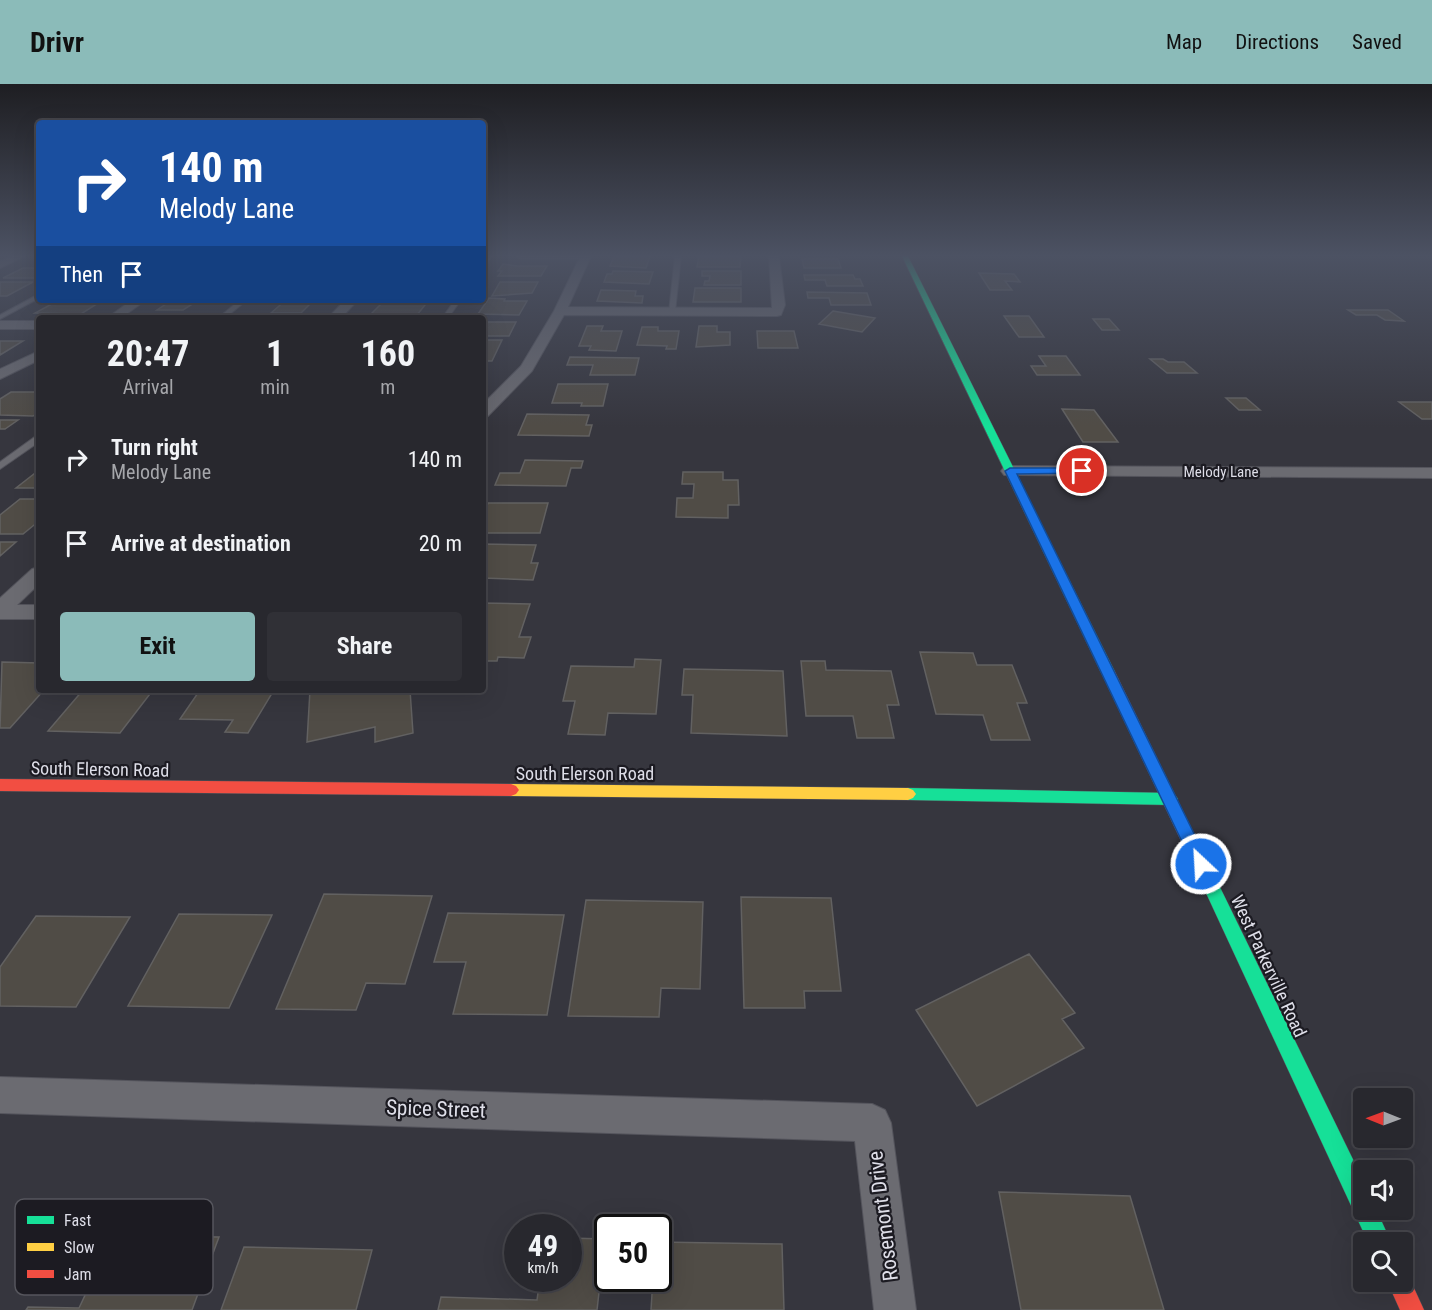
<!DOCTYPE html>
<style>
body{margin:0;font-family:"Roboto Condensed",sans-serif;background:#303036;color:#f1f3f6;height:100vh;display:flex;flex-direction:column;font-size:22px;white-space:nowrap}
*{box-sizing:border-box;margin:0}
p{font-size:20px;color:#a5a6aa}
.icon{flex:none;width:33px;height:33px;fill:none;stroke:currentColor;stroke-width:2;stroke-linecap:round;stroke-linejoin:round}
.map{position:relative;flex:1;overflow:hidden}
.side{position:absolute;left:36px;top:231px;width:450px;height:378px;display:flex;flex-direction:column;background:#28282e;border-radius:6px;box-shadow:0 6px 24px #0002,0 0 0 2px #44444a}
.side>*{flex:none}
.banner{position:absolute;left:36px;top:36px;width:450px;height:183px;border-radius:6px;box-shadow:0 6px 24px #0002,0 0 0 2px #44444a;background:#1a4fa0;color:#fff;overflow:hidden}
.needle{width:39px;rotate:271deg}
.buttons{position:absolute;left:1353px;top:1004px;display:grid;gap:12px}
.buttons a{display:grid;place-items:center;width:60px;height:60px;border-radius:6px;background:#28282e;box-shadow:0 6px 24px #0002,0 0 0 2px #44444a;font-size:30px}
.speed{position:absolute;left:504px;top:1130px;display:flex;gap:12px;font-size:30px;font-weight:700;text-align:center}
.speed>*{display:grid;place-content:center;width:78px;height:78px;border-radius:50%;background:#28282e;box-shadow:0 6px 24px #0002,0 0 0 2px #44444a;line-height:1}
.speed small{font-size:15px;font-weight:400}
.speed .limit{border:3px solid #111;border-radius:9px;background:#fff;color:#111}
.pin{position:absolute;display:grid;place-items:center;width:51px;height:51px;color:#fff;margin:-26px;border:3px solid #fff;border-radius:50%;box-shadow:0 2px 6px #0007}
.me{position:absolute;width:66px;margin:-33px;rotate:335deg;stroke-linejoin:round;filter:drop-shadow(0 0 4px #0008)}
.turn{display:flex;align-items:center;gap:21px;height:126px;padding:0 24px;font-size:27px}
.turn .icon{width:78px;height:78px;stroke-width:2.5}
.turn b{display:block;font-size:42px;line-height:51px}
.then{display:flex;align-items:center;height:57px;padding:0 24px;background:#0003;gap:12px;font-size:22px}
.eta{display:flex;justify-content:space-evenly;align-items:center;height:102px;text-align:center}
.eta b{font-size:36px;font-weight:700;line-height:42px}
.button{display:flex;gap:12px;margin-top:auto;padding:12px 24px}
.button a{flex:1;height:69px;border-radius:6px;background:#8bbbb9;color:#111;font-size:24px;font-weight:700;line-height:69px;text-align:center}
.button a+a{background:#303036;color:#f1f3f6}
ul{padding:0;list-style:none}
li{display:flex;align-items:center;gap:18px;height:84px;padding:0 24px}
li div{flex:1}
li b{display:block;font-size:22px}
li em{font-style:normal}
header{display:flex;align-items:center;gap:36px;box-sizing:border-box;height:84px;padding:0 30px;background:#8bbbb9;color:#111}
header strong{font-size:28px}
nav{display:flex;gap:33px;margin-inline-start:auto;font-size:21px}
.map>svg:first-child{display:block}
.building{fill:#504c46;stroke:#626161;stroke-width:1.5}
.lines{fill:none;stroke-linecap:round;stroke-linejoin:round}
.lane-casing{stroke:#54545c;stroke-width:2}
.street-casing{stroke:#54545c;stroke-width:2}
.fast-casing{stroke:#54545c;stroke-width:1}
.slow-casing{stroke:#54545c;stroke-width:1}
.jam-casing{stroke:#54545c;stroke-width:1}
.lane{fill:#6b6b71;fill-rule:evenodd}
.street{fill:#6b6b71;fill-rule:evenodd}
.fast{fill:#16e098;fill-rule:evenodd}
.slow{fill:#ffcf43;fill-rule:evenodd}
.jam{fill:#f24e42;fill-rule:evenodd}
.route{fill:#1a73e8;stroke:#114b97;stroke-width:1.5}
.labels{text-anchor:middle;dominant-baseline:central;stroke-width:4.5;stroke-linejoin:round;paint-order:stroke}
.far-street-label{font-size:15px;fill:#dedee8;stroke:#1c1b22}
.street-label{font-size:18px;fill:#dedee8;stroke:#1c1b22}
.near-street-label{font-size:21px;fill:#dedee8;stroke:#1c1b22}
.key{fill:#1c1b22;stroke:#56565d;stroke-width:1.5}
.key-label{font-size:16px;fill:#dedee8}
</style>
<header>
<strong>Drivr</strong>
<nav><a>Map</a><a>Directions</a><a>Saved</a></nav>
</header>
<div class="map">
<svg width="1432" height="1226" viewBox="0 0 1432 1226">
<rect width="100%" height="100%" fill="#36363e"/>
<!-- building -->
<path class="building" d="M614 172H650L646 184 610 182Z
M699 172H741L740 183H697Z
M802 175H838L841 184H804Z
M503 180 517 182H547L541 192H498L502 187H498Z
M23 184H39V194H3Z
M613 187 653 188 649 200 604 198 607 190H612Z
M702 187H741V201H704L705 197H709L710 192H702Z
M979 189 1014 190 1020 198 1005 197 1012 206H990Z
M804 191H853L855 195H860L863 202H827L825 196H805Z
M0 198H33L7 212H0Z
M500 198H538L532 209 492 212Z
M695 204H741V218H693Z
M601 206 636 207 635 212H643L642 219 597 217Z
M807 208 867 209 871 221H831L829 214H808Z
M489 214 505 215 504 217H527L519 231 478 230Z
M59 216H103L81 230 35 229Z
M172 216H210L206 219H194L183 226H157Z
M286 216H314L301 229H271Z
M414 216H429L417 231 371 230 383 218Z
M1348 226H1388L1404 237 1385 236 1377 231H1356Z
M833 227 875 234 862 248 819 240Z
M1004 232H1029L1044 253H1019Z
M1093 235H1109L1119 246H1102Z
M483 238H516L509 252H483Z
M587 242H603L601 247H622L616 267 589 266 591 262H579Z
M699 242H717V248H730V261L696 263Z
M642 243H658V247H679L676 265H666L667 262 637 261Z
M757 247H794L798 264H758Z
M483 256H502L492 277H483Z
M0 257H23L0 271Z
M1039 272H1066L1080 291H1037L1031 282H1046Z
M570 273 639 274 635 291H590L593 281H567Z
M1150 275H1163L1168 278H1184L1197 289H1167Z
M558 300H608L603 322H581L582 319H552Z
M11 308H39V328L33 332 0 331V315Z
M1226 314H1246L1260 326H1239Z
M1399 318H1432V335H1422Z
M1062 325 1094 326 1118 358H1083Z
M527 330 589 331 586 341H592L589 352 518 351Z
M0 336H18L5 345H0Z
M525 376 583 377 581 384H571L566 402 495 401 500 389H520Z
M39 386V404H16Z
M683 388H723V396H738L739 421H728V434L676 433 677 414H693L694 400H682Z
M20 415H39V437L23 450H0V431Z
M488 419H548L540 449H483V433Z
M0 458H16L0 472Z
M483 460 536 461 531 479H538L533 496 483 494Z
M483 519 530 520 519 553H531L524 574 498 573 497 577H483Z
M920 568 973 569 977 581H1012L1027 619H1017L1030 656H991L983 631 936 630Z
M635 575 661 576 656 630 608 629 605 651 568 650 575 617H563L571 582 634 583Z
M801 577H825L826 586 891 587 899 621H887L894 654H857L853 632H806Z
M2 578 39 579V606H44L10 644H0Z
M684 585 783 587 787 652 691 649 693 611H682Z
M83 606H153L120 649 48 647Z
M200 606H274L248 649 225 648 233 636 180 635Z
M310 606H410L413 649 375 658V643L307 658Z
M324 810 432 812 405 900 366 899 356 926 276 925Z
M741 813 831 814 841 907H804L805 924H744Z
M586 816 703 818 700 905 661 904 659 933 568 932Z
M448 829 564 831 547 931 453 930 466 878H434Z
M179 830 272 831 229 924 128 922Z
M36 832 130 833 76 923 0 922V883Z
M1029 870 1075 929 1062 935 1084 964 977 1022 916 926Z
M999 1108 1130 1112 1164 1226H1021Z
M113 1152 219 1153 192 1226H26L28 1223 79 1224Z
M568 1154 605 1155 597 1226H438L441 1213 537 1216 540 1194H568Z
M658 1158 782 1160 784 1226H651L653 1194H658Z
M244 1163 372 1166 356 1226H221Z"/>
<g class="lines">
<!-- lane casing -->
<g class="lane-casing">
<path id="lane" d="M488 172H493L483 183V177Z
M675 172H681L675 228 672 230 669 228Z
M39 210V214L0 235V231Z
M240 216H247L225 234H218Z
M455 216H461L448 234H442Z
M36 352H39V358L0 385V378Z"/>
</g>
<!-- street casing -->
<g class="street-casing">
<path id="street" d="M12 172H25L0 184V177Z
M516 172H591L568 223 772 224 769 172H779L785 221 781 231 777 232 564 231 532 287 488 332 483 334V320L521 282 554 227 579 175H521Z
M132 216H146L121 234H107Z
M345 216H358L341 234H328Z
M0 237H39V245H0Z
M39 267V276L0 295V285Z
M1010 382 1432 384V394L1004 391 1001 387 1004 383Z
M39 483V500L17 521H39V535H0V514L32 485Z
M0 993 872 1020 885 1026 891 1039 916 1226H874L855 1057 0 1029Z"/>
</g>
<!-- fast casing -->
<g class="fast-casing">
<path id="fast" d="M902 172H908L1115 588 1113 591 1108 592 1101 588Z
M908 704 1170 709 1175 711 1178 715 1175 719 1170 721 908 716 903 714 900 710 903 706Z
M1208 789 1214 791 1364 1098V1125H1376L1391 1158H1368L1200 796 1202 791Z"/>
</g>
<!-- slow casing -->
<g class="slow-casing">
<path id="slow" d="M511 700 908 704 913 706 916 710 913 714 908 716 511 712 506 710 503 706 506 702Z"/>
</g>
<!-- jam casing -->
<g class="jam-casing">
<path id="jam" d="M1108 584 1115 588 1214 791 1216 796 1214 801 1208 803 1202 801 1101 588Z
M0 695 511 700 516 702 519 706 516 710 511 712 0 707Z
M1402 1187 1407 1189 1424 1226H1400L1387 1197H1402Z"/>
</g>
<!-- lane -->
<use href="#lane" class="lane"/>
<!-- street -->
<use href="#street" class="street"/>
<!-- fast -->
<use href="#fast" class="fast"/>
<!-- slow -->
<use href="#slow" class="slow"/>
<!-- jam -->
<use href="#jam" class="jam"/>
</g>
<!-- sky -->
<linearGradient id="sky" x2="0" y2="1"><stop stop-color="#1e1e22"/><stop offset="0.5" stop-color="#4c5263"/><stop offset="1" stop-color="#4c5263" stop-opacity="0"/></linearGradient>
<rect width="1432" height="343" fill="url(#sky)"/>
<!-- route -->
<path class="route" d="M1082 384 1087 387 1085 389 1017 390 1209 780 1207 785 1201 787 1195 785 1005 387 1010 384Z"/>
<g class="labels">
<!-- far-street labels -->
<g class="far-street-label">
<text x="1221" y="388">Melody Lane</text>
</g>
<!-- street labels -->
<g class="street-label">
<text transform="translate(100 685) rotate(1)">South Elerson Road</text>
<text x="585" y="689">South Elerson Road</text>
<text transform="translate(1269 882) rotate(65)">West Parkerville Road</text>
</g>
<!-- near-street labels -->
<g class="near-street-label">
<text transform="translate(436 1025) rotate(2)">Spice Street</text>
<text transform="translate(883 1132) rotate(-97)">Rosemont Drive</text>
</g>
</g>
<!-- legend -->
<rect x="15" y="1115" width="198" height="96" rx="9" class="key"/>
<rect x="27" y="1132" width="27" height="8" fill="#16e098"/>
<rect x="27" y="1159" width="27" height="8" fill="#ffcf43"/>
<rect x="27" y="1186" width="27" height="8" fill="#f24e42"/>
<g class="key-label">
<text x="64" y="1142">Fast</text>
<text x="64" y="1169">Slow</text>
<text x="64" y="1196">Jam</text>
</g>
</svg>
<div class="buttons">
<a><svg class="needle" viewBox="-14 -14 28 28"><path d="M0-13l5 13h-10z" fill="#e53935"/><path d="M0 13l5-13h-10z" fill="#a5a6aa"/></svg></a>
<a><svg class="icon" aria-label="sound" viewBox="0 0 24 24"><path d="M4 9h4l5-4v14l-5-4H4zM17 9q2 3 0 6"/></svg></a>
<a><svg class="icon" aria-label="search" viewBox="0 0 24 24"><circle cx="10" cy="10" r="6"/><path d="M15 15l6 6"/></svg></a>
</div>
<div class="speed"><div>49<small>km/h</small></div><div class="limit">50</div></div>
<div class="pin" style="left:1082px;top:387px;background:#d93025"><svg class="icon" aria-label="arrive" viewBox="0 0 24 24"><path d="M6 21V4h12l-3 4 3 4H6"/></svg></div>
<svg class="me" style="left:1201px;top:780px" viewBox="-20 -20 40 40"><circle r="17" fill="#1a73e8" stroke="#fff" stroke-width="3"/><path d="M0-11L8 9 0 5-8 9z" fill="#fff"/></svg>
<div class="banner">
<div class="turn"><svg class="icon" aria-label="right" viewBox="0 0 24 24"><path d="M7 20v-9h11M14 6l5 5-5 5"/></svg><div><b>140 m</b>Melody Lane</div></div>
<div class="then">Then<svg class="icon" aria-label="arrive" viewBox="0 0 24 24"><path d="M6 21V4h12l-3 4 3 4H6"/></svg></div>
</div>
<section class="side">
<div class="eta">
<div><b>20:47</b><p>Arrival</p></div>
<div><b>1</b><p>min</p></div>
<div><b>160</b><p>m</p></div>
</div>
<ul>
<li><svg class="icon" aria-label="right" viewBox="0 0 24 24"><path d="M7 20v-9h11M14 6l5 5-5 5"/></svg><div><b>Turn right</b><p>Melody Lane</p></div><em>140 m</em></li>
<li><svg class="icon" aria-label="arrive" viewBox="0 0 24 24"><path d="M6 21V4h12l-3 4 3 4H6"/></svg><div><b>Arrive at destination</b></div><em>20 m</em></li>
</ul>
<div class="button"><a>Exit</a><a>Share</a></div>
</section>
</div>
